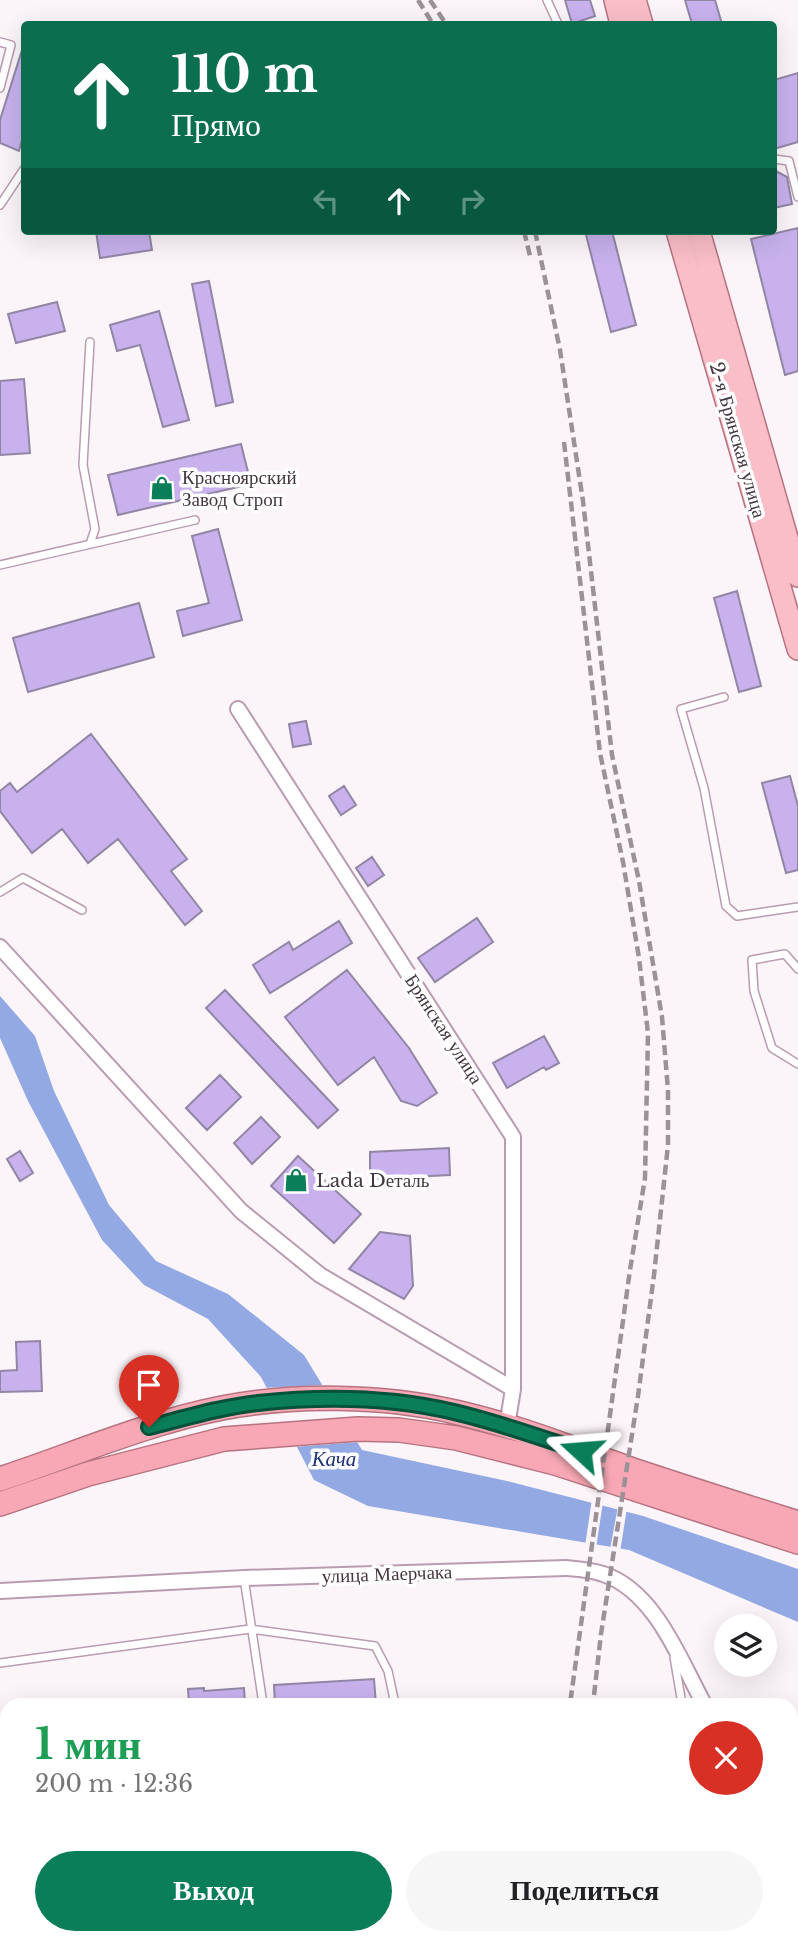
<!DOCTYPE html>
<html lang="ru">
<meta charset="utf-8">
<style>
body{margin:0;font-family:"Libre Baskerville",serif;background:#f6f6f6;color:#202124;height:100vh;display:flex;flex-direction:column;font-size:26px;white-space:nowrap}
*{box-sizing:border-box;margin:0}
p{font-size:23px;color:#757577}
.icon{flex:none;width:38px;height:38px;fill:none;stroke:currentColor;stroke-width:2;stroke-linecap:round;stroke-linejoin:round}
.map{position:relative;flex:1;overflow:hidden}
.details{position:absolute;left:0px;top:1698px;width:798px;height:247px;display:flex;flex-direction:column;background:#fff;border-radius:21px 21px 0 0;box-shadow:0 7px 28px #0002}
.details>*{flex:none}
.hud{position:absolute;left:21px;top:21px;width:756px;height:214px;border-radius:7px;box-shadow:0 7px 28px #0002;background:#0b6e4f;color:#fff;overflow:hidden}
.controls{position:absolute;left:714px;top:1614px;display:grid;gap:14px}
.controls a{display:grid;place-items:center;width:63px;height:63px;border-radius:50%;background:#fff;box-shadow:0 7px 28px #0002;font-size:35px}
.pin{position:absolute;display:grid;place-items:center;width:60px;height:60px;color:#fff;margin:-72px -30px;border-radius:50% 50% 50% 0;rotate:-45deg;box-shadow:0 0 7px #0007}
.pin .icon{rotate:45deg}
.me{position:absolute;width:77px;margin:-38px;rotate:289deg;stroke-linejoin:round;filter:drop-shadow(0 0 5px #0008)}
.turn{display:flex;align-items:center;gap:24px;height:147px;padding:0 35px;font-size:32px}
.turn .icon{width:91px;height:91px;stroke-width:2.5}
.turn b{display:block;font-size:49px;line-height:60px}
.lanes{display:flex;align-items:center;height:66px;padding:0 35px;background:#0003;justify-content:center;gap:35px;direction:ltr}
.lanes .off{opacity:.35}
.round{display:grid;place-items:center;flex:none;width:74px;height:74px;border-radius:37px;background:#f6f6f6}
.head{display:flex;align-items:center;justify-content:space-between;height:119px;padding:0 35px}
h1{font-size:42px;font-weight:700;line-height:52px;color:#1e9e55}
.button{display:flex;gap:14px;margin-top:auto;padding:14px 35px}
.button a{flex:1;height:80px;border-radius:42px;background:#0a7d59;color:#fff;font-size:28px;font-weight:700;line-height:80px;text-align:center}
.button a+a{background:#f6f6f6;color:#202124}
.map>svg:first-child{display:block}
.water{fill:#93a9e3}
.pier{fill:#fbf4f9}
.building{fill:#c8b1ed;stroke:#9186a4;stroke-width:2}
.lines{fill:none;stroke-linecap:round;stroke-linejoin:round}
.service-casing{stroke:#ba9cb1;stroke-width:10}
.minor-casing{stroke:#ba9cb1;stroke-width:18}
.primary-casing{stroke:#b7737f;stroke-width:24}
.trunk-casing{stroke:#b7737f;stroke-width:26}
.service{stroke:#fff;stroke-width:7}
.minor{stroke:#fff;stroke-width:14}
.primary{stroke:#f9bec7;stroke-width:21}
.trunk{stroke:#f7a8b4;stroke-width:23}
.rail{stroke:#9b9198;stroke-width:4.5;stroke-dasharray:10 5;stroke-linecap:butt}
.route-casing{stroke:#06513a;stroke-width:18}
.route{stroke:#0a7d59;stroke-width:12}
.labels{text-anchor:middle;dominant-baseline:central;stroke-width:7;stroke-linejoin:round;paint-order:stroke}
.street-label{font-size:19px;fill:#443740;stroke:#fff}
.poi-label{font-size:19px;fill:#443740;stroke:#fff;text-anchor:start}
.water-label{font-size:21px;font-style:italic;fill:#203376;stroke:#fff}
</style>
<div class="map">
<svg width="798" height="1943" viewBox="0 0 798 1943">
<rect width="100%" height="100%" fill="#fbf4f9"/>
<!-- water -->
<path class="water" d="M0 996 35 1036 54 1091 109 1205 156 1261 228 1294 304 1355 362 1450 507 1481 643 1516 798 1569V1622L629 1550 368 1506 314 1480 261 1377 208 1319 144 1285 102 1240 28 1101 0 1038Z"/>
<!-- pier -->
<path class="pier" d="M326 1385 359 1442 293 1447 262 1388Z
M592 1499 603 1502 596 1548 585 1546Z
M618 1506 627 1508 620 1552 610 1550Z"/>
<!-- building -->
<path class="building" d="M565 0H590L595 16 572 24Z
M685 0H715L722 24H692Z
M22 50 24 51V132L19 151 0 143V120Z
M798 73V142L774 149V80Z
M774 170 787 177 792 204 774 208Z
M798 228V371L785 375 751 239Z
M96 231H149L152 250 100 258Z
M585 231H612L636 325 611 332Z
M209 281 233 402 216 406 192 284Z
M57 302 65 331 16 343 8 314Z
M159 311 189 420 163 427 140 345 117 351 110 325Z
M24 379 30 453 0 455V381Z
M241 444 251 484 118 515 108 475Z
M218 529 242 620 183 636 177 611 209 603 192 536Z
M737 591 761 686 739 692 714 598Z
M139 603 154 657 28 692 13 638Z
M306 721 311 744 293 747 289 724Z
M91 734 187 859 171 871 202 911 185 925 118 839 88 863 62 829 32 853 0 811V791L10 783 17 792Z
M790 776 798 806V870L786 873 762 783Z
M344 786 356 805 341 815 329 796Z
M372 857 384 875 368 886 356 868Z
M477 918 493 942 435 982 418 958Z
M339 921 352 943 270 993 253 965 289 942 293 950Z
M347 970 409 1048 437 1093 417 1106 401 1101 374 1057 338 1085 285 1017Z
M225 990 338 1110 318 1128 206 1008Z
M544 1036 559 1063 546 1070 544 1067 507 1088 493 1063Z
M220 1075 241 1097 207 1130 186 1108Z
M261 1117 280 1137 252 1164 234 1143Z
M449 1148 450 1175 370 1179V1152Z
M20 1151 33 1173 20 1181 7 1159Z
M298 1156 361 1214 334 1243 271 1186Z
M380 1232 410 1236 413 1286 404 1299 349 1269Z
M40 1341 42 1391 0 1392V1371L17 1370 16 1342Z
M374 1679 376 1704H275L274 1685Z
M204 1688V1691L244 1688 245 1704H189L188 1689Z"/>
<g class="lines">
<!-- service casing -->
<g class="service-casing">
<path id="service" d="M547 0 558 24
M0 42 11 45 0 88
M774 159 789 161 798 197
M0 205 24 169
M90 342 83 465 95 529 90 544
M0 565 195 520
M724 697 681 709 704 788 726 906 737 916 798 907
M0 892 23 878 82 910
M798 969 785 954 752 960 754 991 772 1048 798 1064
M244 1578 263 1704
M674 1657 682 1704
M0 1663 250 1629 375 1646 388 1671 395 1704
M105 1943 177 1937
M654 1943 655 1937"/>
</g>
<!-- minor casing -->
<g class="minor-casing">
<path id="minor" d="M238 709 513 1137V1389L507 1426
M0 947 241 1211 320 1275 513 1389
M0 1591 244 1578 566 1568C578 1569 592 1570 603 1574 655 1591 680 1660 704 1704
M791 1805 798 1808"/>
</g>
<!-- primary casing -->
<g class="primary-casing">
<path id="primary" d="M615 0 621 24
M635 0 642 24
M677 231 798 649
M699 231 798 576"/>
</g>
<!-- trunk casing -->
<g class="trunk-casing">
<path id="trunk" d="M0 1479C73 1455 146 1423 222 1408 294 1394 384 1395 455 1412 517 1426 576 1450 636 1471 690 1489 744 1506 798 1523
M0 1504 88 1474 224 1439 358 1429 399 1430 456 1438 555 1463 798 1542"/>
</g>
<!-- service -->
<use href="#service" class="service"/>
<!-- minor -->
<use href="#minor" class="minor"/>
<!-- primary -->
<use href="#primary" class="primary"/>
<!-- trunk -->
<use href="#trunk" class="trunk"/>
<!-- rail -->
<path class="rail" d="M418 0 433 24
M430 0 446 24
M524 231 530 256
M535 231 560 350 583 501 612 755 639 881 662 1017 668 1090V1145L654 1275 638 1396 601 1634 593 1704
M564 442 600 753 623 862 639 958 648 1033 645 1178 630 1270 570 1704
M571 1937 572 1943
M590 1937 591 1943"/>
</g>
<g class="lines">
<!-- route casing -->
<g class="route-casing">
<path id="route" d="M149 1427C185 1418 221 1407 258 1403 323 1396 391 1397 454 1412 497 1422 539 1437 581 1451"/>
</g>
<!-- route -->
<use href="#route" class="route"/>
</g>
<!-- icons -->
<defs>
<g id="shop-bare" transform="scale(1.89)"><path d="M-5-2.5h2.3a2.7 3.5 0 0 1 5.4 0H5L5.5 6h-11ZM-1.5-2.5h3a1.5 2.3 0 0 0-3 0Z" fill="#0a7d59" stroke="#fff" stroke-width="2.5" paint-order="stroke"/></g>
</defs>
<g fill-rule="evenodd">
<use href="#shop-bare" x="162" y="488"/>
<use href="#shop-bare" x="296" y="1180"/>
</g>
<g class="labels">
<!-- street labels -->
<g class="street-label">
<text transform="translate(738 440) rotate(74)">2-я Брянская улица</text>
<text transform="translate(444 1029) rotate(57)">Брянская улица</text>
<text transform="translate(387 1574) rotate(-2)">улица Маерчака</text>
</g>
<!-- poi labels -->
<g class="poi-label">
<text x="182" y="477">Красноярский<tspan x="182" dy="22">Завод Строп</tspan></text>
<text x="316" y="1180">Lada Dеталь</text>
</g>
<!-- water labels -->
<g class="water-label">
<text x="334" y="1459">Кача</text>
</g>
</g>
</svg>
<div class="controls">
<a><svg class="icon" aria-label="layers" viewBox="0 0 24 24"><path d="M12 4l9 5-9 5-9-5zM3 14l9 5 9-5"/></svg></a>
</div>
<div class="pin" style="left:149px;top:1427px;background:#d93025"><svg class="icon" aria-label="arrive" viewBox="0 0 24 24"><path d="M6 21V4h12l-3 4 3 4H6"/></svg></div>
<svg class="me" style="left:581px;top:1451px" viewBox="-20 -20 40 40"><path d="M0-17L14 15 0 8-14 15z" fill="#0a7d59" stroke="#fff" stroke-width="4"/></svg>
<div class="hud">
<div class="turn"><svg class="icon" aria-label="ahead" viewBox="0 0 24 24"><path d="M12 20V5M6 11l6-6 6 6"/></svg><div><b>110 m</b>Прямо</div></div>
<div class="lanes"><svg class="icon off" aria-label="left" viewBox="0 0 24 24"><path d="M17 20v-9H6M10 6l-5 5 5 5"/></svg><svg class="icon" aria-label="ahead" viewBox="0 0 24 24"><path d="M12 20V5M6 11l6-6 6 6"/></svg><svg class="icon off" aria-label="right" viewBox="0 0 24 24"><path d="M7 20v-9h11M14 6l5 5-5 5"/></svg></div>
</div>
<section class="details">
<div class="head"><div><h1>1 мин</h1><p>200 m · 12:36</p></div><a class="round" style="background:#d93025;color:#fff"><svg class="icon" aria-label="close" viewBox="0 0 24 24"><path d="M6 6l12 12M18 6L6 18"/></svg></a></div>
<div class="button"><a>Выход</a><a>Поделиться</a></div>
</section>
</div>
